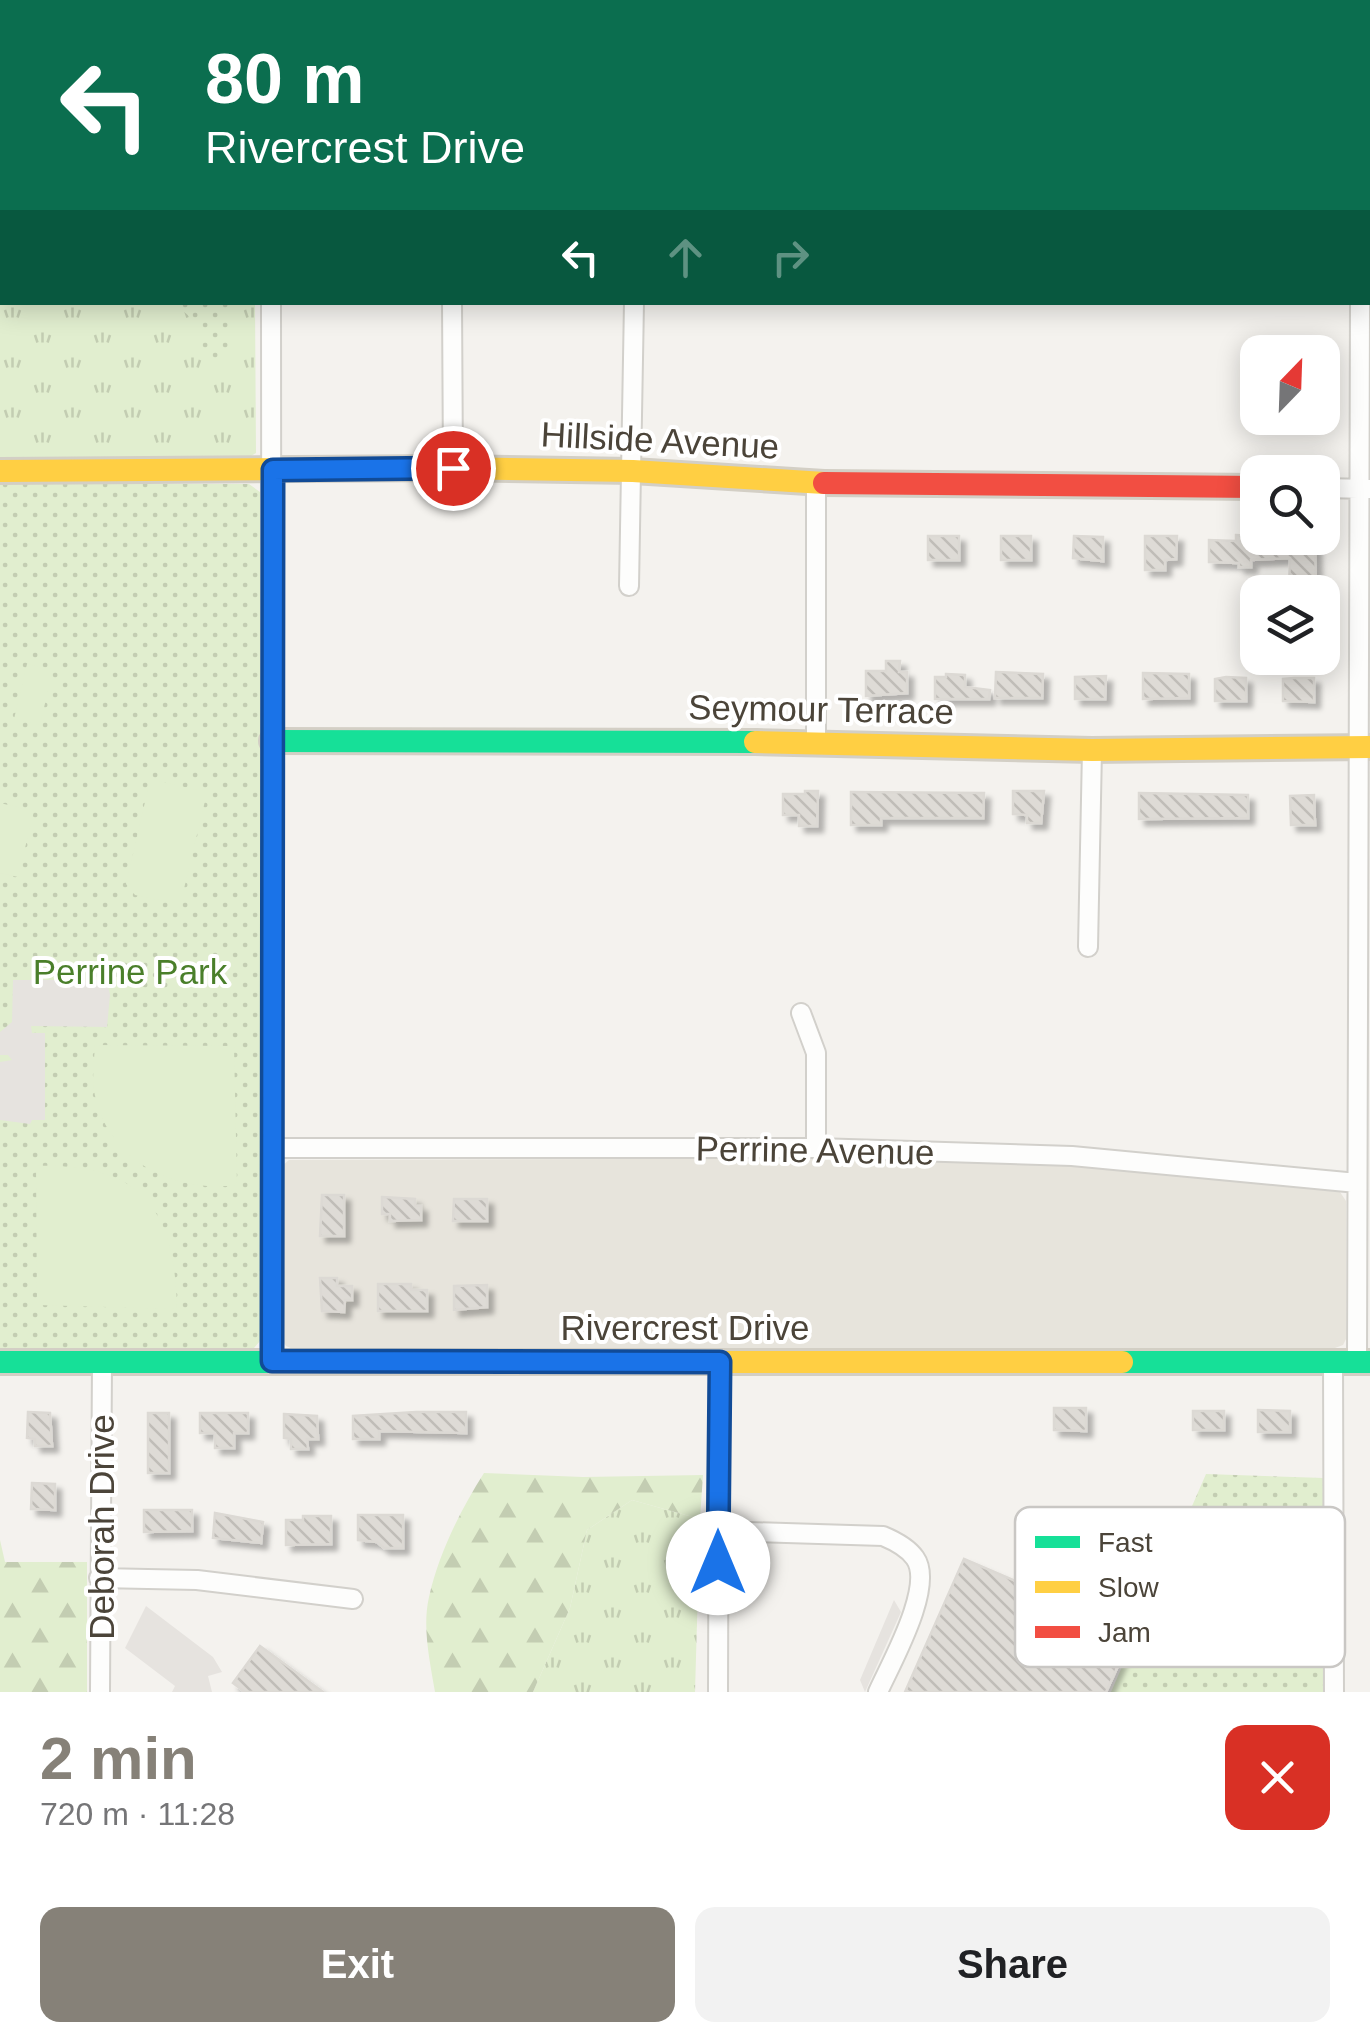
<!DOCTYPE html>
<meta charset="utf-8">
<style>
body{margin:0;font-family:Arial,sans-serif;background:#f2f2f2;color:#202124;height:100vh;display:flex;flex-direction:column;font-size:38px;white-space:nowrap}
*{box-sizing:border-box;margin:0}
p{font-size:32px;color:#757577}
.icon{flex:none;width:55px;height:55px;fill:none;stroke:currentColor;stroke-width:2;stroke-linecap:round;stroke-linejoin:round}
.map{position:relative;height:1692px;overflow:hidden}
.side{display:flex;flex-direction:column;background:#fff;flex:1}
.side>*{flex:none}
.hud{position:absolute;left:0px;top:0px;width:1370px;height:305px;box-shadow:0 5px 25px #0003;background:#0b6e4f;color:#fff;overflow:hidden}
.needle{width:65px;rotate:23deg}
.tools{position:absolute;left:1240px;top:335px;display:grid;gap:20px}
.tools a{display:grid;place-items:center;width:100px;height:100px;border-radius:20px;background:#fff;box-shadow:0 5px 25px #0003;font-size:50px}
.pin{position:absolute;display:grid;place-items:center;width:85px;height:85px;color:#fff;margin:-42px;border:5px solid #fff;border-radius:50%;box-shadow:0 2px 10px #0007}
.me{position:absolute;width:110px;margin:-55px;rotate:0deg;stroke-linejoin:round;filter:drop-shadow(0 0 8px #0008)}
.turn{display:flex;align-items:center;gap:35px;height:210px;padding:0 40px;font-size:45px}
.turn .icon{width:130px;height:130px;stroke-width:2.5}
.turn b{display:block;font-size:70px;line-height:85px}
.lanes{display:flex;align-items:center;height:95px;padding:0 40px;background:#0003;justify-content:center;gap:50px;direction:ltr}
.lanes .off{opacity:.35}
.round{display:grid;place-items:center;flex:none;width:105px;height:105px;border-radius:20px;background:#f2f2f2}
.summary{display:flex;align-items:center;justify-content:space-between;height:170px;padding:0 40px}
h1{font-size:60px;font-weight:600;line-height:75px;color:#868178}
.button{display:flex;gap:20px;margin-top:auto;padding:20px 40px}
.button a{flex:1;height:115px;border-radius:20px;background:#868178;color:#fff;font-size:40px;font-weight:600;line-height:115px;text-align:center}
.button a+a{background:#f2f2f2;color:#202124}
.map>svg:first-child{display:block}
.residential{fill:#e7e4dc}
.grass{fill:url(#grass-tufts)}
.forest{fill:url(#forest-firs)}
.park{fill:url(#park-dots)}
.pitch{fill:#e1eecf}
.parking{fill:#e6e3df}
.building{fill:url(#building-back-hatch);stroke:#dcd9d4;stroke-width:2.5;filter:url(#shadow)}
.lines{fill:none;stroke-linecap:round;stroke-linejoin:round}
.street-casing{stroke:#d2d0cb;stroke-width:22}
.fast-casing{stroke:#d3cfc5;stroke-width:28}
.slow-casing{stroke:#d3cfc5;stroke-width:28}
.jam-casing{stroke:#d3cfc5;stroke-width:28}
.street{stroke:#fdfdfc;stroke-width:18}
.fast{stroke:#16e098;stroke-width:22}
.slow{stroke:#ffcf43;stroke-width:22}
.jam{stroke:#f24e42;stroke-width:22}
.route-casing{stroke:#114b97;stroke-width:25}
.route{stroke:#1a73e8;stroke-width:18}
.labels{text-anchor:middle;dominant-baseline:central;stroke-width:8;stroke-linejoin:round;paint-order:stroke}
.street-label{font-size:35px;fill:#4b4439;stroke:#fff}
.park-label{font-size:35px;fill:#4a7f2a;stroke:#fff}
.key{fill:#fff;stroke:#c9c7c4;stroke-width:2.5}
.key-label{font-size:28px;fill:#4b4439}
</style>
<div class="map">
<svg width="1370" height="1692" viewBox="0 0 1370 1692">
<defs>
<pattern id="grass-tufts" width="24" height="20" patternUnits="userSpaceOnUse" patternTransform="scale(2.5)"><rect width="24" height="20" fill="#e1eecf"/><path d="M3 7l-1-3M5 7V3M7 7l1-3M15 17l-1-3M17 17v-4M19 17l1-3" fill="none" stroke="#c3cdb2"/></pattern>
<pattern id="forest-firs" width="22" height="20" patternUnits="userSpaceOnUse" patternTransform="scale(2.5)"><rect width="22" height="20" fill="#e1eecf"/><path d="M5 1l3.5 6h-7zM16 11l3.5 6h-7z" fill="#c3cdb2"/></pattern>
<pattern id="park-dots" width="8" height="8" patternUnits="userSpaceOnUse" patternTransform="scale(2.5)"><rect width="8" height="8" fill="#e1eecf"/><path d="M2 2h.1M6 6h.1" fill="none" stroke="#c3cdb2" stroke-width="1.8" stroke-linecap="round"/></pattern>
<pattern id="building-back-hatch" width="6" height="6" patternUnits="userSpaceOnUse" patternTransform="scale(2.5)"><rect width="6" height="6" fill="#dedbd6"/><path d="M-1 5l2 2M0 0l6 6M5-1l2 2" fill="none" stroke="#c0bdb8"/></pattern>
<filter id="shadow"><feDropShadow dx="6" dy="6" stdDeviation="2.5" flood-color="#0004"/></filter>
</defs>
<rect width="100%" height="100%" fill="#f4f2ee"/>
<!-- residential -->
<path class="residential" d="M984 1158 1048 1160 1340 1192 1346 1201V1339L1343 1345 1335 1348 293 1349 286 1346 282 1340V1166L289 1160Z"/>
<!-- grass -->
<path class="grass" d="M0 189 2 302 255 303 256 453 246 459H0Z
M632 1500 700 1519 695 1692H533L570 1608 587 1530Z"/>
<!-- forest -->
<path class="forest" d="M484 1473 583 1477 703 1475 700 1519 632 1500 587 1530 570 1608 533 1692H435C430 1662 422 1627 429 1597 439 1553 460 1511 484 1473Z
M0 1540 5 1562H87V1692H0Z"/>
<!-- park -->
<path class="park" d="M173 303H234L229 324 233 340 220 362C197 358 203 337 193 321 188 314 180 309 173 303Z
M0 484H249L260 492V1341L254 1348H0Z
M1206 1474 1324 1478 1323 1692H1111Z"/>
<!-- pitch -->
<path class="pitch" d="M27 664 53 669 40 725 14 719Z
M158 781 197 790 205 801 183 893 173 903 135 895 126 884 148 789Z
M0 803 34 811 18 877 0 873Z
M95 1045 234 1046 237 1185C176 1193 112 1163 96 1100 91 1082 94 1063 95 1045Z
M36 1166C141 1163 175 1208 177 1309L37 1305Z"/>
<!-- parking -->
<path class="parking" d="M13 980H107L110 995 107 1027 31 1026 32 1033H45V1120H32L30 1124 0 1120V1062L12 1060 8 1055H0V1032L12 1022Z
M894 1600 901 1612 865 1692 860 1680Z
M146 1606 213 1657 222 1672 208 1676 212 1692H172L175 1686 125 1648Z"/>
<!-- building -->
<path class="building" d="M1236 535 1315 540 1316 591 1289 590 1290 558 1251 560V567H1239V563L1209 562V540L1236 541Z
M928 536H959V560H928Z
M1001 536H1031V560H1001Z
M1074 536 1103 537V561L1073 558Z
M1145 536H1177L1176 559 1165 560V570H1145Z
M886 661H900L899 672H907V693L866 696V671H886Z
M996 672 1043 674 1042 698H995Z
M1143 673 1189 674V698L1143 699Z
M946 674 965 675V687L990 690 989 699H935V677H946Z
M1106 676 1105 699H1075V677Z
M1226 677 1246 678V701H1215V679Z
M1294 678H1314V702L1283 701V679Z
M805 791H818L817 826H799V815H783V794H805Z
M1013 791H1044L1041 823H1027V815L1013 814Z
M851 792 984 793 983 818H881V825H851Z
M1139 793 1248 795V818L1139 819Z
M1314 795 1315 825H1291L1290 796Z
M322 1195H344V1236H320Z
M382 1197 415 1199V1206H421V1220L390 1221V1214H382Z
M454 1199H487V1221H453Z
M320 1278H337V1286H352V1300H345L344 1312 322 1311Z
M378 1284H411V1290H427V1311H378Z
M487 1285V1307L454 1310V1286Z
M1054 1408H1086V1431L1054 1430Z
M1258 1410 1290 1411V1432H1258Z
M1193 1411H1224V1430H1193Z
M28 1412 50 1413 52 1446H35V1439L27 1438Z
M416 1412H466V1433L379 1431V1439H353V1416Z
M148 1413H169V1473H148Z
M200 1413H248V1433H234V1448H215V1433H200Z
M284 1414 317 1416 318 1439H307L308 1449H291V1439L284 1438Z
M32 1483 55 1484V1510L31 1509Z
M144 1510H192V1531L144 1532Z
M215 1513 263 1522 261 1543 213 1538Z
M358 1515H403V1548H384L377 1542 358 1540Z
M303 1516H331V1544L286 1545V1520H303Z
M964 1559 1139 1634 1128 1657 1123 1655 1106 1692H905Z
M260 1646 323 1692H245L233 1683Z"/>
<g class="lines">
<!-- street casing -->
<g class="street-casing">
<path id="street" d="M247 0V2
M813 0V2
M382 2 413 0
M1368 61 1370 51
M271 302 272 1361
M452 302 453 468
M816 483V742
M1322 488 1370 489
M629 586 634 302
M1088 947 1092 750
M801 1013 816 1053V1148
M272 1148H816L1072 1156 1357 1183
M1333 1362 1334 1692
M1357 1362 1360 302
M718 1531 883 1536C895 1541 908 1548 915 1558 935 1586 891 1663 878 1692
M99 1578 197 1580 353 1599
M100 1692 102 1363
M718 1692 719 1362"/>
</g>
<!-- fast casing -->
<g class="fast-casing">
<path id="fast" d="M272 741 755 742
M0 1362H455
M1122 1362H1370"/>
</g>
<!-- slow casing -->
<g class="slow-casing">
<path id="slow" d="M0 471 453 468 633 471 824 483
M755 742 1092 750 1370 747
M455 1362H1122"/>
</g>
<!-- jam casing -->
<g class="jam-casing">
<path id="jam" d="M824 483 1258 487"/>
</g>
<!-- street -->
<use href="#street" class="street"/>
<!-- fast -->
<use href="#fast" class="fast"/>
<!-- slow -->
<use href="#slow" class="slow"/>
<!-- jam -->
<use href="#jam" class="jam"/>
</g>
<g class="lines">
<!-- route casing -->
<g class="route-casing">
<path id="route" d="M453 468 273 470 272 1361 720 1362 718 1563"/>
</g>
<!-- route -->
<use href="#route" class="route"/>
</g>
<g class="labels">
<!-- street labels -->
<g class="street-label">
<text transform="translate(660 440) rotate(3)">Hillside Avenue</text>
<text transform="translate(821 709) rotate(1)">Seymour Terrace</text>
<text transform="translate(815 1150) rotate(1)">Perrine Avenue</text>
<text x="685" y="1327">Rivercrest Drive</text>
<text transform="translate(101 1527) rotate(-90)">Deborah Drive</text>
</g>
<!-- park labels -->
<g class="park-label">
<text x="130" y="971">Perrine Park</text>
</g>
</g>
<!-- legend -->
<rect x="1015" y="1507" width="330" height="160" rx="15" class="key"/>
<rect x="1035" y="1536" width="45" height="12" fill="#16e098"/>
<rect x="1035" y="1581" width="45" height="12" fill="#ffcf43"/>
<rect x="1035" y="1626" width="45" height="12" fill="#f24e42"/>
<g class="key-label">
<text x="1098" y="1552">Fast</text>
<text x="1098" y="1597">Slow</text>
<text x="1098" y="1642">Jam</text>
</g>
</svg>
<div class="tools">
<a><svg class="needle" viewBox="-14 -14 28 28"><path d="M0-13l5 13h-10z" fill="#e53935"/><path d="M0 13l5-13h-10z" fill="#757577"/></svg></a>
<a><svg class="icon" aria-label="search" viewBox="0 0 24 24"><circle cx="10" cy="10" r="6"/><path d="M15 15l6 6"/></svg></a>
<a><svg class="icon" aria-label="layers" viewBox="0 0 24 24"><path d="M12 4l9 5-9 5-9-5zM3 14l9 5 9-5"/></svg></a>
</div>
<div class="pin" style="left:453px;top:468px;background:#d93025"><svg class="icon" aria-label="arrive" viewBox="0 0 24 24"><path d="M6 21V4h12l-3 4 3 4H6"/></svg></div>
<svg class="me" style="left:718px;top:1563px" viewBox="-20 -20 40 40"><circle r="19" fill="#fff"/><path d="M0-13L10 11 0 6-10 11z" fill="#1a73e8"/></svg>
<div class="hud">
<div class="turn"><svg class="icon" aria-label="left" viewBox="0 0 24 24"><path d="M17 20v-9H6M10 6l-5 5 5 5"/></svg><div><b>80 m</b>Rivercrest Drive</div></div>
<div class="lanes"><svg class="icon" aria-label="left" viewBox="0 0 24 24"><path d="M17 20v-9H6M10 6l-5 5 5 5"/></svg><svg class="icon off" aria-label="ahead" viewBox="0 0 24 24"><path d="M12 20V5M6 11l6-6 6 6"/></svg><svg class="icon off" aria-label="right" viewBox="0 0 24 24"><path d="M7 20v-9h11M14 6l5 5-5 5"/></svg></div>
</div>
</div>
<section class="side">
<div class="summary"><div><h1>2 min</h1><p>720 m · 11:28</p></div><a class="round" style="background:#d93025;color:#fff"><svg class="icon" aria-label="close" viewBox="0 0 24 24"><path d="M6 6l12 12M18 6L6 18"/></svg></a></div>
<div class="button"><a>Exit</a><a>Share</a></div>
</section>
